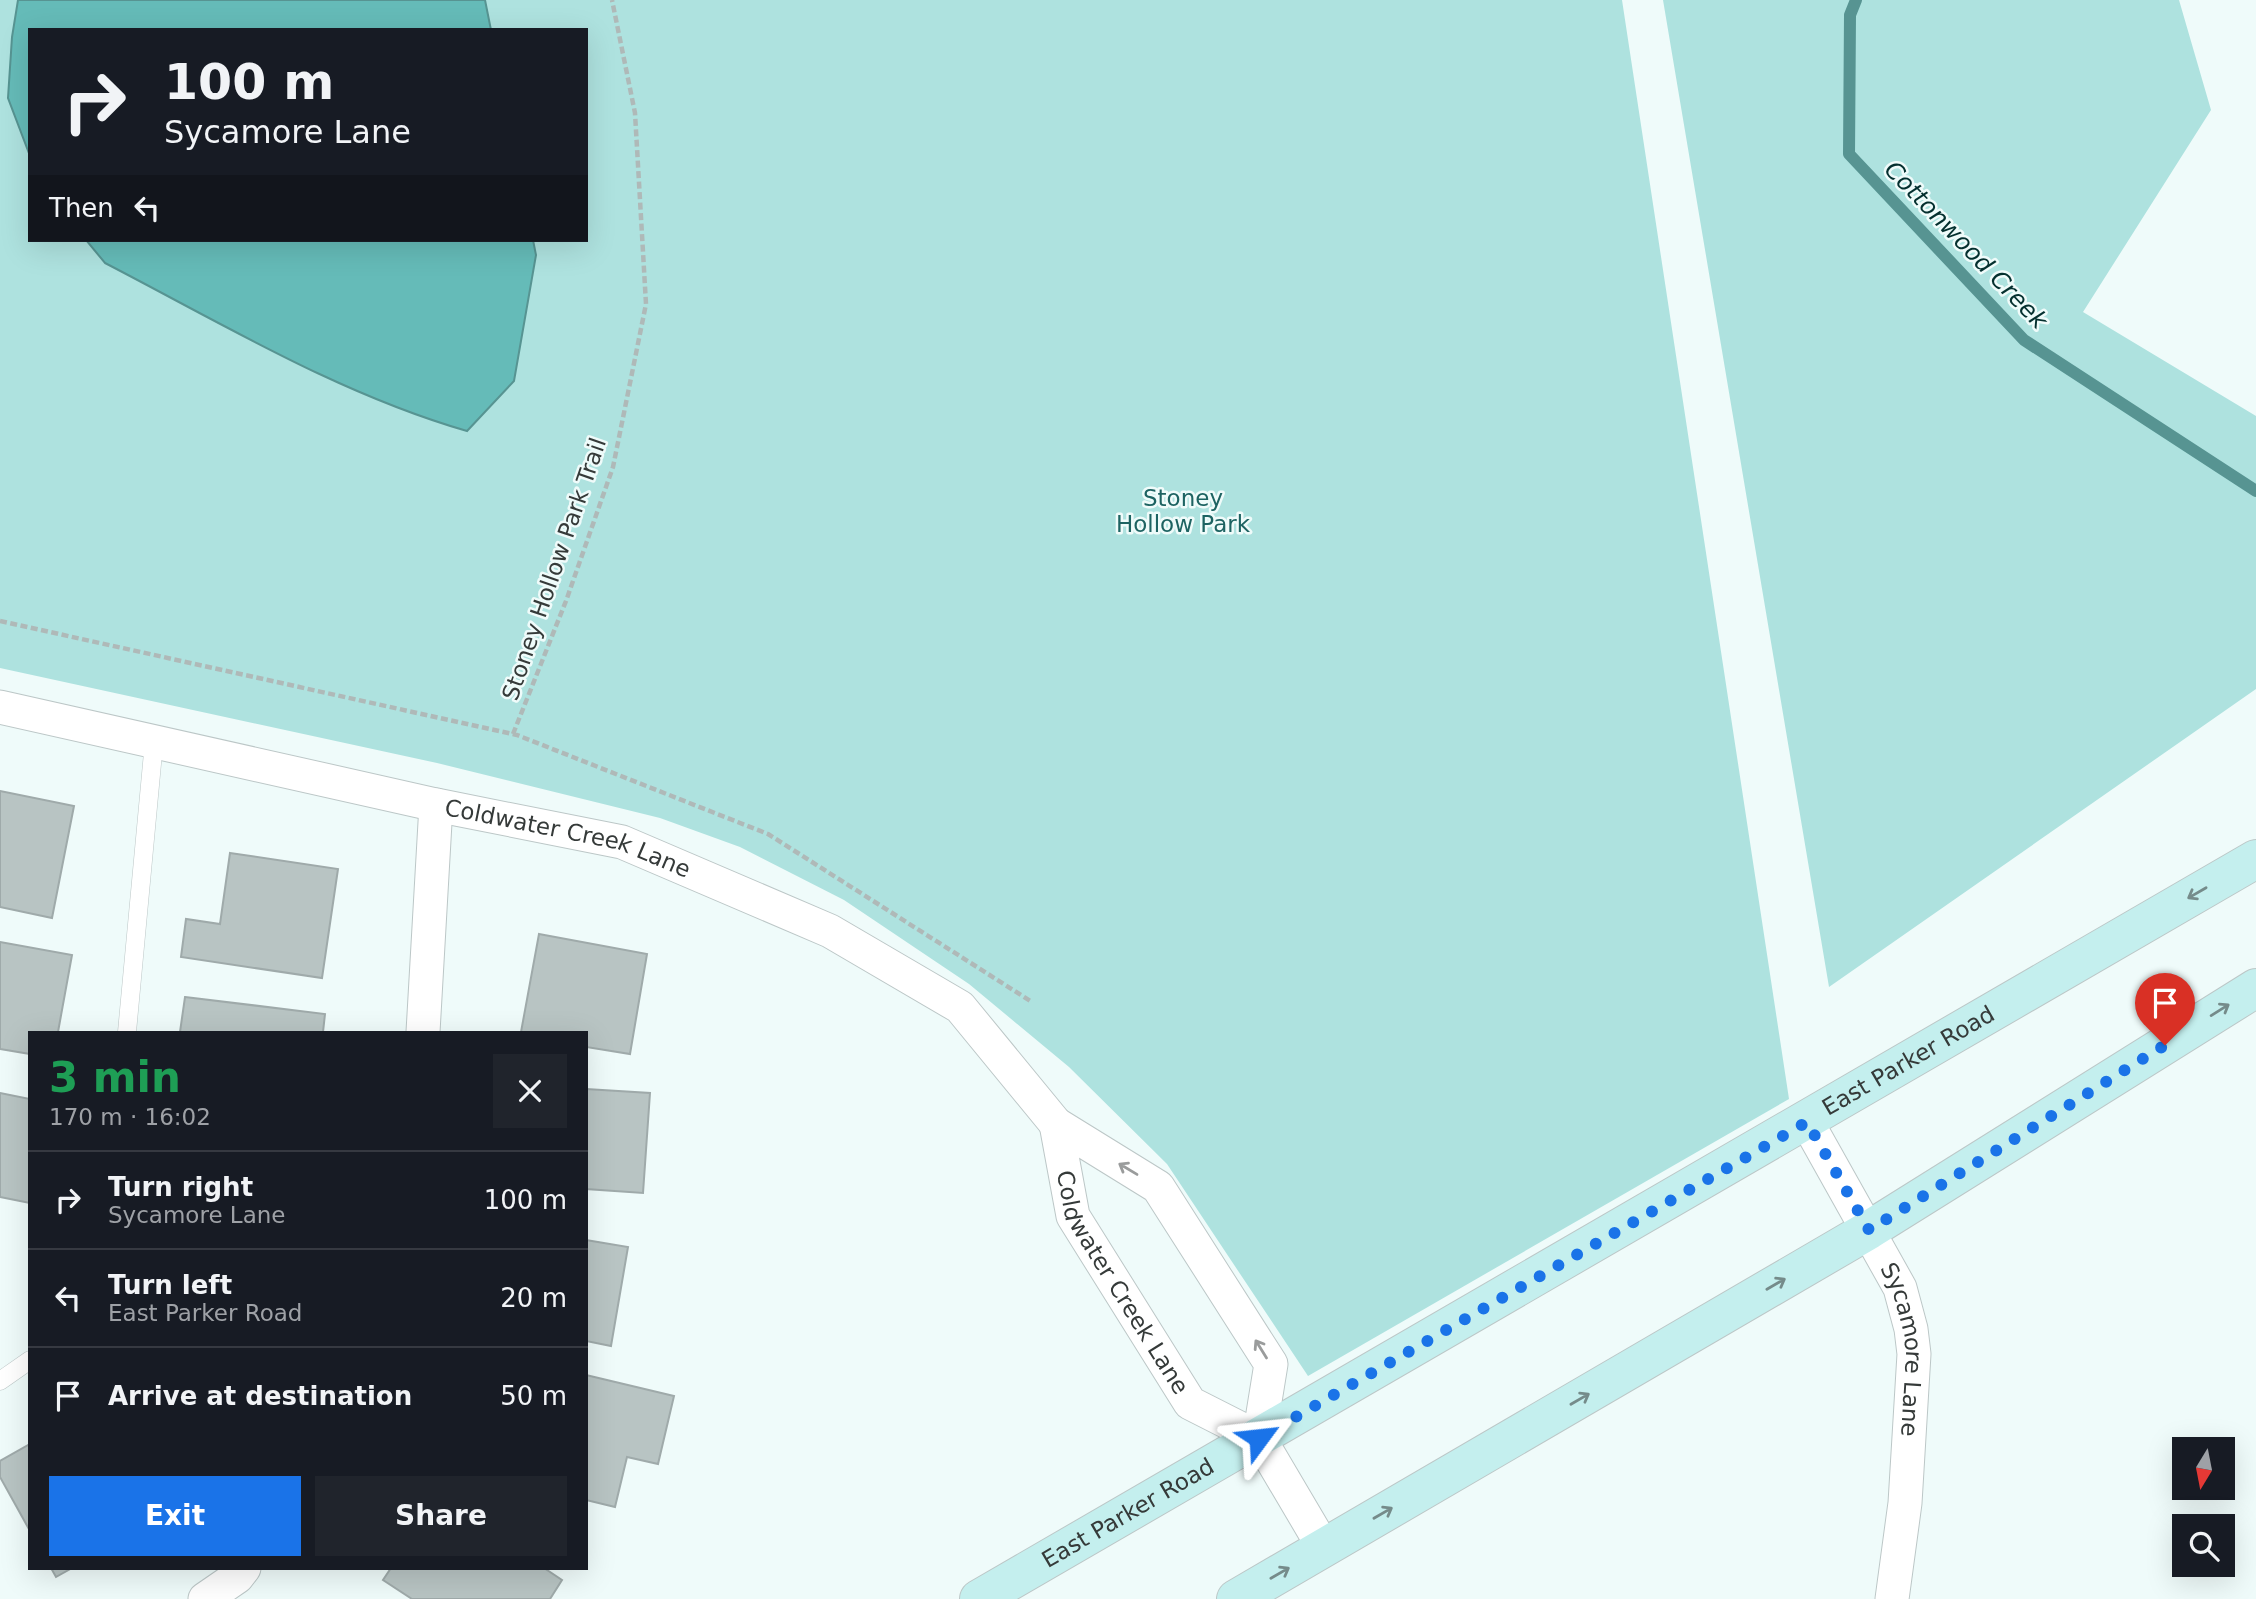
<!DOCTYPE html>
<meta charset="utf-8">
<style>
body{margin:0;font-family:"DejaVu Sans",sans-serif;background:#20242c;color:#f1f3f6;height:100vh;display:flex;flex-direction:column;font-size:26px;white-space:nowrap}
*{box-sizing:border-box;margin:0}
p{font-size:23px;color:#9ea1a6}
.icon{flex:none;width:38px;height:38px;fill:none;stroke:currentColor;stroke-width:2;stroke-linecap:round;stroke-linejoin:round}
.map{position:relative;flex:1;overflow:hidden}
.details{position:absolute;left:28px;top:1031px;width:560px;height:539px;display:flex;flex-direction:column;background:#171b24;border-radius:0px;box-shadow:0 7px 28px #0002}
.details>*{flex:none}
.top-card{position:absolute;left:28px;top:28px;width:560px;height:214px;border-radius:0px;box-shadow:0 7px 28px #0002;background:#171b24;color:#f1f3f6;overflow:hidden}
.needle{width:46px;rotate:190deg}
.buttons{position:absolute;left:2172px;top:1437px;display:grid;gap:14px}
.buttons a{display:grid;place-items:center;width:63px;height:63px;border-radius:0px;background:#171b24;box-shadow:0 7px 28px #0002;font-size:35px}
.pin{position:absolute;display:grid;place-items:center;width:60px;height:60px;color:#fff;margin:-72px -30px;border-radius:50% 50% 50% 0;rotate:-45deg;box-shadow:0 0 7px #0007}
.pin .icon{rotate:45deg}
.me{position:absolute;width:77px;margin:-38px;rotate:60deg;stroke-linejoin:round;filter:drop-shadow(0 0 5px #0008)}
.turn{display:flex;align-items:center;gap:24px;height:147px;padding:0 21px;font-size:32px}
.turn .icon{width:91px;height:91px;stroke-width:2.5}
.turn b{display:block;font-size:49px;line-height:60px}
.then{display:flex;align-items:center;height:66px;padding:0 21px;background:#0003;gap:14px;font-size:26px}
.round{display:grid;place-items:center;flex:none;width:74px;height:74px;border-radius:0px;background:#20242c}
.overview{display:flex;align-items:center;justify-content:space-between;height:119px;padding:0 21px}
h1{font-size:42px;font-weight:600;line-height:52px;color:#1e9e55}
.cta{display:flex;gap:14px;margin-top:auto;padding:14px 21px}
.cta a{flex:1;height:80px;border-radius:0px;background:#1a73e8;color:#fff;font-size:28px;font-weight:600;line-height:80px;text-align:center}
.cta a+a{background:#20242c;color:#f1f3f6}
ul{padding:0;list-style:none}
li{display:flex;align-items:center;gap:21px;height:98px;padding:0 21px;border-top:2px solid #363941}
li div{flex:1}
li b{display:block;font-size:26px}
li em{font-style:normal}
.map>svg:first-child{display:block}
.green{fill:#aee2df;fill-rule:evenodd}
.water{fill:#65bbb8;stroke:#579492;stroke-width:2}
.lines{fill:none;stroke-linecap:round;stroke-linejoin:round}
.stream{stroke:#579492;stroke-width:12}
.building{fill:#b8c4c3;stroke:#9faaaa;stroke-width:2}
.service-casing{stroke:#bcc7c7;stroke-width:19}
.minor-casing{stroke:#bcc7c7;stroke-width:35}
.secondary-casing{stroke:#bcc7c7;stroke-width:40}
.path{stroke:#afb9b8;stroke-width:4.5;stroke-dasharray:7 3.5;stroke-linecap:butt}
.service{stroke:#fff;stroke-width:18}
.minor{stroke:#fff;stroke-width:33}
.secondary{stroke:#c4efee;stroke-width:38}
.oneway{stroke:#758b8a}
.oneway2{stroke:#9a9c9c}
.route{stroke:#1a73e8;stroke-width:12;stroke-dasharray:0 21.6}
.labels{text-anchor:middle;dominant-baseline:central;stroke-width:5;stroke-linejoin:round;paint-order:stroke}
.park-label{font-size:23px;fill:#1d6362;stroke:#effbfa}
.street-label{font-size:23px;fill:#353a39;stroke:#effbfa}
.water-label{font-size:24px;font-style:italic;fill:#04302f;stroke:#effbfa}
</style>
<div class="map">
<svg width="2256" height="1599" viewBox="0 0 2256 1599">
<rect width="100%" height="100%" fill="#effbfa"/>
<!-- green -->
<path class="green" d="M0 0H1622L1789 1099 1308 1376 1167 1164 1069 1067 969 984 844 900 740 847 660 818 437 763 0 668ZM30 30H586V240H30Z
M1663 0H2179L2211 110 2083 312 2256 416V689L1829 987Z"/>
<!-- water -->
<path class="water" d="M18 0H485L491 30H30V156L8 98 12 37Z
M86 240H533L536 255 514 381 467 431C339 394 223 324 105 263Z"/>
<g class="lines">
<!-- stream -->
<path class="stream" d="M1856 0 1850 15 1849 154 2024 340 2256 491"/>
</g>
<!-- building -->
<path class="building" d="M0 791 74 806 52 918 0 907Z
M230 853 338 869 322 978 181 957 186 919 220 924Z
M539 934 647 954 630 1054 586 1047V1032H521Z
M0 942 72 955 58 1032H30V1054L0 1049Z
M185 997 325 1014 323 1032H180Z
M586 1089 650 1093 643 1193 586 1189Z
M0 1093 30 1099V1203L0 1197Z
M586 1240 628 1247 611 1346 586 1341Z
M586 1375 674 1396 658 1464 627 1457 615 1507 586 1500Z
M30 1444V1531L0 1477V1461Z
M51 1568H72L56 1577Z
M391 1568H544L562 1580 550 1599H412L383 1580Z"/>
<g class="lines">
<!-- service casing -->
<g class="service-casing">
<path id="service" d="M127 1032 154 742
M0 1381 30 1360"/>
</g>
<!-- minor casing -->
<g class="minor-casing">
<g id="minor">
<path id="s1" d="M0 707 436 805 622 842 830 931 960 1007 1056 1124"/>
<path d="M423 1032 436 805"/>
<path id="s2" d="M1807 1122 1900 1288 1911 1329 1914 1354 1905 1503 1892 1599"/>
<path id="s3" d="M1259 1438 1271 1364 1158 1187 1056 1124 1073 1216 1190 1403 1259 1438 1324 1548"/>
<path d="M205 1599 237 1577 244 1568"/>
</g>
</g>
<!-- secondary casing -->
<g class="secondary-casing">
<g id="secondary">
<path id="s4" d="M979 1599 2256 859"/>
<path d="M1236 1599 1869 1230 2256 988"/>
</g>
</g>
<!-- path -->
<path class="path" d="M0 621 517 735 768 834 1032 1002
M513 734 566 601 613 467 646 304 635 113 612 0"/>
<!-- service -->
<use href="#service" class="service"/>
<!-- minor -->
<use href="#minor" class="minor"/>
<!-- secondary -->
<use href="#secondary" class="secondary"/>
</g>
<!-- one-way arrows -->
<defs><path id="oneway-shaft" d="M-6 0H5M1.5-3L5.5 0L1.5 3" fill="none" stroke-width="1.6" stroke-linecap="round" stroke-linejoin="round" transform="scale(1.75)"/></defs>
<g class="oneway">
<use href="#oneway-shaft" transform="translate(2197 893) rotate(150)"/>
<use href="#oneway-shaft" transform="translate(2220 1010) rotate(-32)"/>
<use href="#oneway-shaft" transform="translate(1776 1284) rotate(-30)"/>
<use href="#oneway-shaft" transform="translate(1580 1399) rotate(-30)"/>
<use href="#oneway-shaft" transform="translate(1383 1513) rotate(-30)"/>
<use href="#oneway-shaft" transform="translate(1280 1573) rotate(-30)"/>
</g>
<g class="oneway2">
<use href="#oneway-shaft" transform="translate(1128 1169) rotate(-149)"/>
<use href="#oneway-shaft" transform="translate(1261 1349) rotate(-122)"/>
</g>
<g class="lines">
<!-- route -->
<path class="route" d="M1259 1438 1807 1122 1869 1230 2165 1045"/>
</g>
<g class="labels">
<!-- park labels -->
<g class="park-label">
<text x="1183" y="498">Stoney<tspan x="1183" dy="26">Hollow Park</tspan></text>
</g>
<!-- street labels -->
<g class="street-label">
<text transform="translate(554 569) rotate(-71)">Stoney Hollow Park Trail</text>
<text stroke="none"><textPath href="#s1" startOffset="583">Coldwater Creek Lane</textPath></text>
<text stroke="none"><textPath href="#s4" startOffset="1074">East Parker Road</textPath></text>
<text stroke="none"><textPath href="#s3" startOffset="579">Coldwater Creek Lane</textPath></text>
<text stroke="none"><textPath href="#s2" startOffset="252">Sycamore Lane</textPath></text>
<text stroke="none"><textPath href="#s4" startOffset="172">East Parker Road</textPath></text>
</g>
<!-- water labels -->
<g class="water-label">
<text transform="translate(1966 245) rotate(46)">Cottonwood Creek</text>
</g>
</g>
</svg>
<div class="buttons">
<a><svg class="needle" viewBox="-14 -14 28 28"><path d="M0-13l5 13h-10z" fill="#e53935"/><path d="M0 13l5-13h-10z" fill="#9ea1a6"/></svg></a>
<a><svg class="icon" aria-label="search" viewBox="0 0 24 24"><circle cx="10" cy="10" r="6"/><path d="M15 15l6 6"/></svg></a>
</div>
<div class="pin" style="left:2165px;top:1045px;background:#d93025"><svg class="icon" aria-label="arrive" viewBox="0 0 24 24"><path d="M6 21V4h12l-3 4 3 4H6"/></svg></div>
<svg class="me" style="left:1259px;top:1438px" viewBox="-20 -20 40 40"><path d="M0-17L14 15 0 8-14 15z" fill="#1a73e8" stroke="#fff" stroke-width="4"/></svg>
<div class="top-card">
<div class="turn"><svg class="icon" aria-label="right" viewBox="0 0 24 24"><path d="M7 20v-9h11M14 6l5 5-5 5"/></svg><div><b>100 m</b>Sycamore Lane</div></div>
<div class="then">Then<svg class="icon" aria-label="left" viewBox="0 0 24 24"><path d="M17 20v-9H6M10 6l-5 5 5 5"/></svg></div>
</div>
<section class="details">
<div class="overview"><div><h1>3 min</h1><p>170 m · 16:02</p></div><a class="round"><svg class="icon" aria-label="close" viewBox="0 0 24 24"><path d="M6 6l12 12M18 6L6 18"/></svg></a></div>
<ul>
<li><svg class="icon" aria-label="right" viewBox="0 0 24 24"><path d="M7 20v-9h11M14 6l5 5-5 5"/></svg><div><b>Turn right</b><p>Sycamore Lane</p></div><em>100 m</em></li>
<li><svg class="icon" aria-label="left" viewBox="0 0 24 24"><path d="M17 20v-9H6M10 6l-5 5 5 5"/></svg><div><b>Turn left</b><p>East Parker Road</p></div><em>20 m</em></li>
<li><svg class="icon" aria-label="arrive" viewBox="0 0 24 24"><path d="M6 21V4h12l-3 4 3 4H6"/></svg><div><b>Arrive at destination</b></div><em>50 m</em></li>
</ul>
<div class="cta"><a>Exit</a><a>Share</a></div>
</section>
</div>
